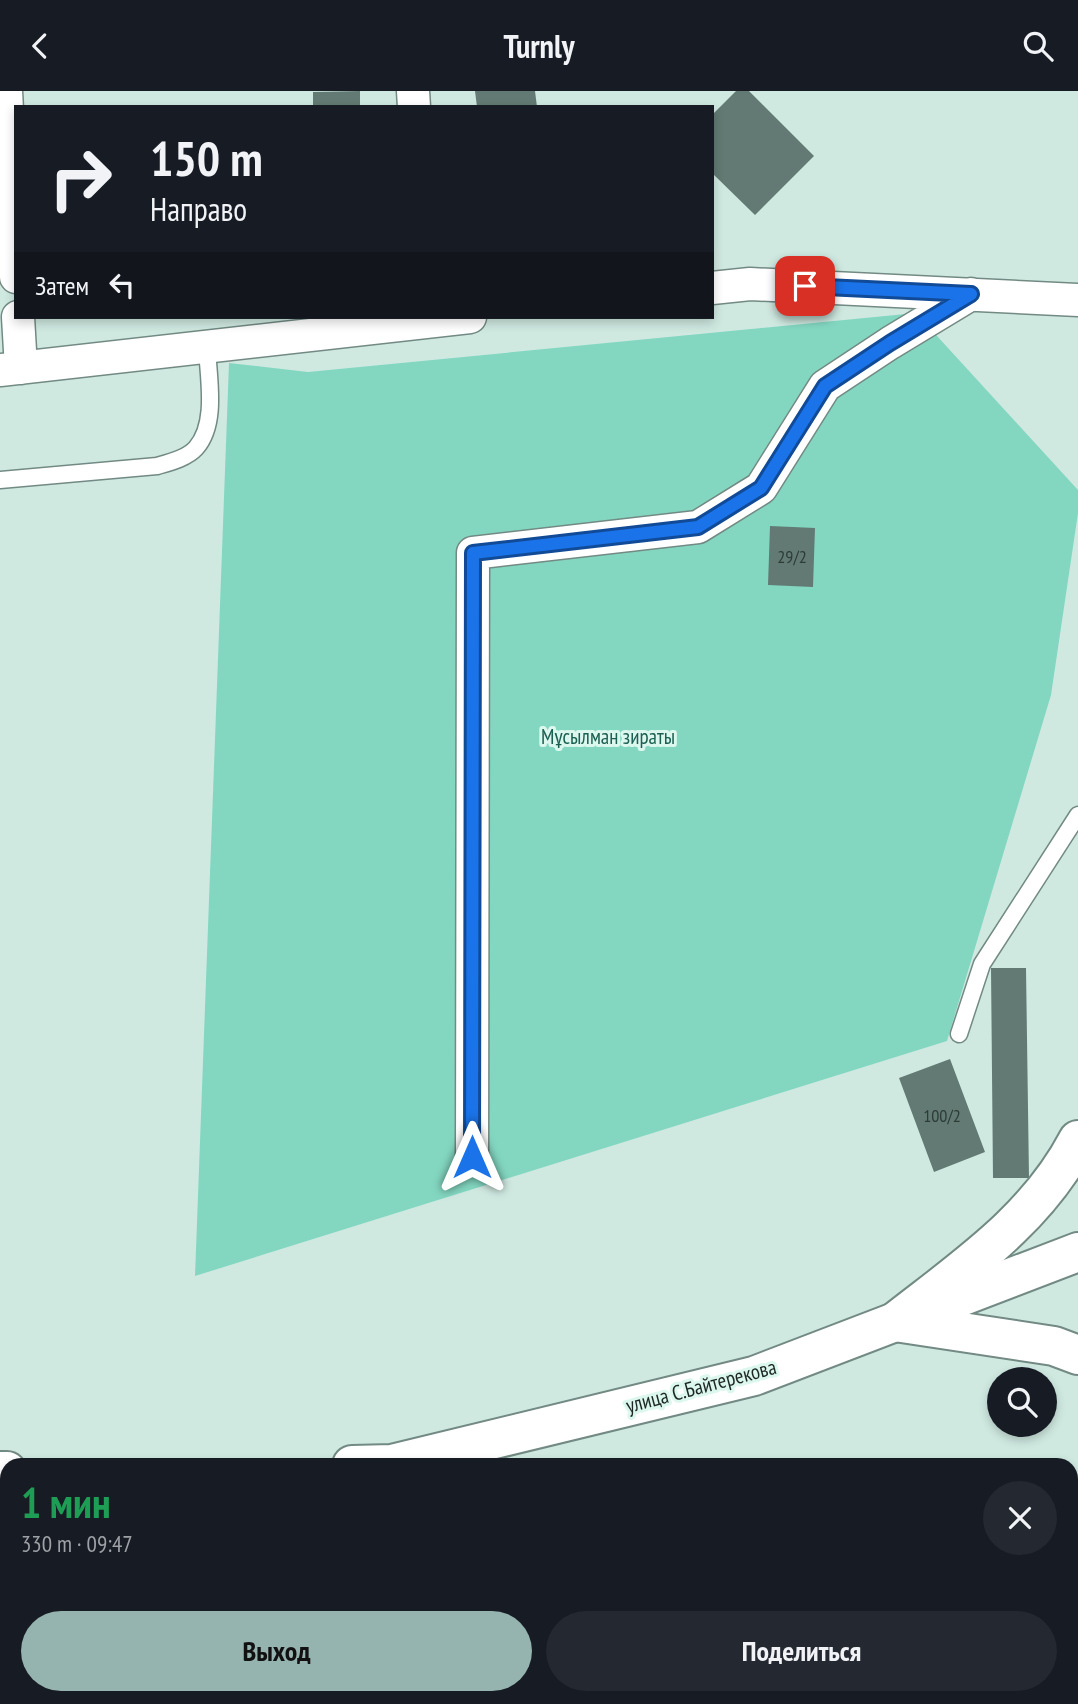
<!DOCTYPE html>
<html lang="ru">
<meta charset="utf-8">
<style>
body{margin:0;font-family:"PT Sans Narrow",sans-serif;background:#242831;color:#f1f3f6;height:100vh;display:flex;flex-direction:column;font-size:26px;white-space:nowrap}
*{box-sizing:border-box;margin:0}
p{font-size:23px;color:#9ea1a6}
.icon{flex:none;width:38px;height:38px;fill:none;stroke:currentColor;stroke-width:2;stroke-linecap:round;stroke-linejoin:round}
.map{position:relative;flex:1;overflow:hidden}
.details{position:absolute;left:0px;top:1367px;width:1078px;height:247px;display:flex;flex-direction:column;background:#171b24;border-radius:21px 21px 0 0;box-shadow:0 4px 10px #0003}
.details>*{flex:none}
.guide{position:absolute;left:14px;top:14px;width:700px;height:214px;border-radius:0px;box-shadow:0 4px 10px #0003;background:#171b24;color:#f1f3f6;overflow:hidden}
.buttons{position:absolute;left:987px;top:1276px;display:grid;gap:14px}
.buttons a{display:grid;place-items:center;width:70px;height:70px;border-radius:50%;background:#171b24;box-shadow:0 4px 10px #0003;font-size:35px}
.pin{position:absolute;display:grid;place-items:center;width:60px;height:60px;color:#fff;margin:-30px;border-radius:14px;box-shadow:0 4px 10px #0006}
.me{position:absolute;width:77px;margin:-38px;rotate:0deg;stroke-linejoin:round;filter:drop-shadow(0 0 5px #0008)}
.turn{display:flex;align-items:center;gap:24px;height:147px;padding:0 21px;font-size:32px}
.turn .icon{width:91px;height:91px;stroke-width:2.5}
.turn b{display:block;font-size:49px;line-height:60px}
.then{display:flex;align-items:center;height:66px;padding:0 21px;background:#0003;gap:14px;font-size:26px}
.round{display:grid;place-items:center;flex:none;width:74px;height:74px;border-radius:37px;background:#242831}
.overview{display:flex;align-items:center;justify-content:space-between;height:119px;padding:0 21px}
h1{font-size:42px;font-weight:600;line-height:52px;color:#1e9e55}
.action{display:flex;gap:14px;margin-top:auto;padding:14px 21px}
.action a{flex:1;height:80px;border-radius:42px;background:#95b4af;color:#111;font-size:28px;font-weight:600;line-height:80px;text-align:center}
.action a+a{background:#242831;color:#f1f3f6}
header{display:flex;justify-content:space-between;align-items:center;height:91px;padding:0 21px;background:#171b24;font-size:32px;font-weight:600}
.map>svg:first-child{display:block}
.green{fill:#83d7c1}
.building{fill:#627a73}
.lines{fill:none;stroke-linecap:round;stroke-linejoin:round}
.lane-casing{stroke:#728a83;stroke-width:19}
.street-casing{stroke:#728a83;stroke-width:35}
.secondary-casing{stroke:#728a83;stroke-width:42}
.primary-casing{stroke:#728a83;stroke-width:42}
.lane{stroke:#fff;stroke-width:16}
.street{stroke:#fff;stroke-width:32}
.secondary{stroke:#fff;stroke-width:38}
.primary{stroke:#fff;stroke-width:38}
.route-casing{stroke:#114b97;stroke-width:18}
.route{stroke:#1a73e8;stroke-width:12}
.labels{text-anchor:middle;dominant-baseline:central;stroke-width:6;stroke-linejoin:round;paint-order:stroke}
.number-label{font-size:18px;fill:#2e3c38}
.park-label{font-size:21px;fill:#1b6052;stroke:#dcf7ee}
.street-label{font-size:21px;fill:#1d2724;stroke:#dcf7ee}
</style>
<header><svg class="icon" aria-label="back" viewBox="0 0 24 24"><path d="M15 5l-7 7 7 7"/></svg>Turnly<svg class="icon" aria-label="search" viewBox="0 0 24 24"><circle cx="10" cy="10" r="6"/><path d="M15 15l6 6"/></svg></header>
<div class="map">
<svg width="1078" height="1613" viewBox="0 0 1078 1613">
<rect width="100%" height="100%" fill="#cfe9e1"/>
<!-- green -->
<path class="green" d="M916 222 1078 399V422L1051 604 947 950 195 1185 229 272 308 281Z"/>
<!-- building -->
<path class="building" d="M360 0V16H313V1Z
M475 0H535L537 16H477Z
M736 0H749L814 65 755 124 712 82V24Z
M770 435 815 437 813 496 768 494Z
M991 877H1026L1029 1087H993Z
M950 968 985 1061 934 1081 899 987Z
M0 1577 7 1594V1606H12L15 1613H0Z
M121 1606H215L217 1613H123Z"/>
<g class="lines">
<!-- lane casing -->
<g class="lane-casing">
<path id="lane" d="M0 389 157 375C171 371 187 367 196 357 218 332 208 286 207 256
M959 943 982 873 1078 724
M1071 1512 1078 1513"/>
</g>
<!-- street casing -->
<g class="street-casing">
<path id="street" d="M6 0 16 186
M413 0 414 16
M712 197 750 193 1078 209
M18 226 21 277
M0 279 470 226
M472 1066 473 462 698 436 761 397 825 295 890 252 971 203
M0 1484 7 1502
M48 1606 50 1613
M484 1606 487 1613"/>
</g>
<!-- secondary casing -->
<g class="secondary-casing">
<path id="secondary" d="M352 1374 392 1373 754 1285 1078 1161
M0 1380H7"/>
</g>
<!-- primary casing -->
<g class="primary-casing">
<path id="primary" d="M895 1231C965 1176 1036 1129 1078 1049
M895 1231 1054 1255 1078 1264"/>
</g>
<!-- lane -->
<use href="#lane" class="lane"/>
<!-- street -->
<use href="#street" class="street"/>
<!-- secondary -->
<use href="#secondary" class="secondary"/>
<!-- primary -->
<use href="#primary" class="primary"/>
</g>
<g class="lines">
<!-- route casing -->
<g class="route-casing">
<path id="route" d="M472 1066 473 462 698 436 761 397 825 295 890 252 971 203 805 195"/>
</g>
<!-- route -->
<use href="#route" class="route"/>
</g>
<g class="labels">
<!-- number labels -->
<g class="number-label">
<text x="792" y="465">29/2</text>
<text x="942" y="1024">100/2</text>
</g>
<!-- park labels -->
<g class="park-label">
<text x="608" y="645">Мұсылман зираты</text>
</g>
<!-- street labels -->
<g class="street-label">
<text transform="translate(701 1295) rotate(-15)">улица С.Байтерекова</text>
</g>
</g>
</svg>
<div class="buttons">
<a><svg class="icon" aria-label="search" viewBox="0 0 24 24"><circle cx="10" cy="10" r="6"/><path d="M15 15l6 6"/></svg></a>
</div>
<div class="pin" style="left:805px;top:195px;background:#d93025"><svg class="icon" aria-label="arrive" viewBox="0 0 24 24"><path d="M6 21V4h12l-3 4 3 4H6"/></svg></div>
<svg class="me" style="left:472px;top:1066px" viewBox="-20 -20 40 40"><path d="M0-17L14 15 0 8-14 15z" fill="#1a73e8" stroke="#fff" stroke-width="4"/></svg>
<div class="guide">
<div class="turn"><svg class="icon" aria-label="right" viewBox="0 0 24 24"><path d="M7 20v-9h11M14 6l5 5-5 5"/></svg><div><b>150 m</b>Направо</div></div>
<div class="then">Затем<svg class="icon" aria-label="left" viewBox="0 0 24 24"><path d="M17 20v-9H6M10 6l-5 5 5 5"/></svg></div>
</div>
<section class="details">
<div class="overview"><div><h1>1 мин</h1><p>330 m · 09:47</p></div><a class="round"><svg class="icon" aria-label="close" viewBox="0 0 24 24"><path d="M6 6l12 12M18 6L6 18"/></svg></a></div>
<div class="action"><a>Выход</a><a>Поделиться</a></div>
</section>
</div>
